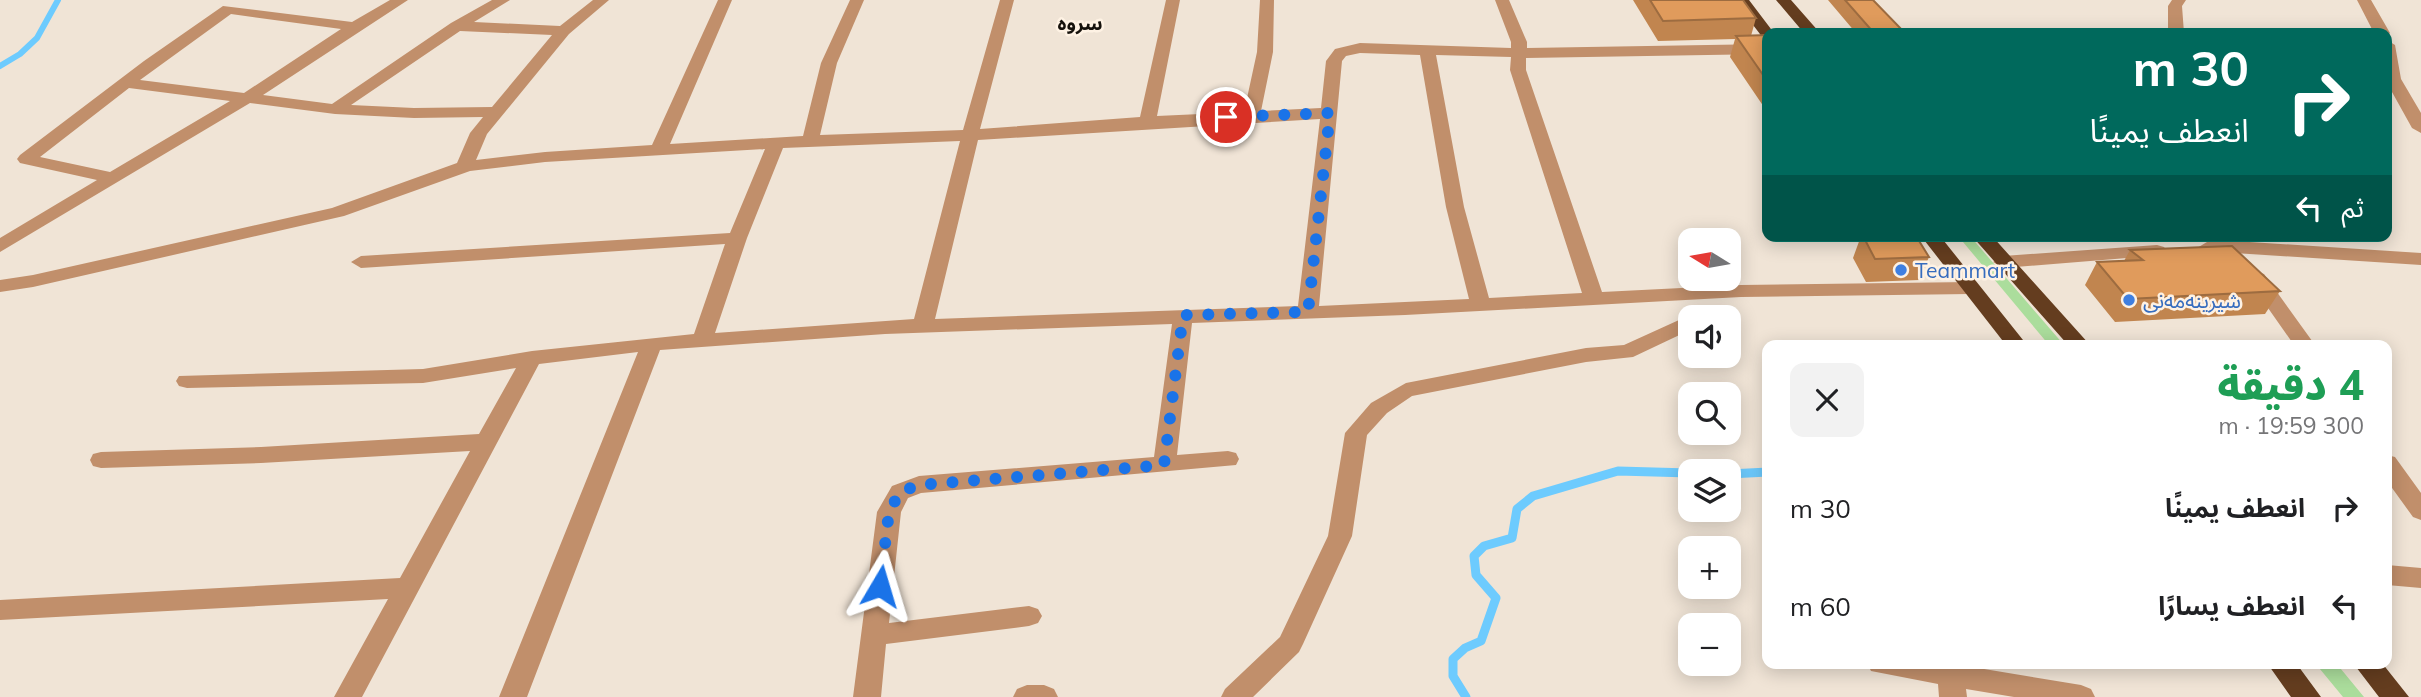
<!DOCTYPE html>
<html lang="ar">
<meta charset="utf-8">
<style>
body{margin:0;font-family:Mulish,"Noto Sans Arabic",sans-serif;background:#f2f2f2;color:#202124;direction:rtl;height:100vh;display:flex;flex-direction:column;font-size:26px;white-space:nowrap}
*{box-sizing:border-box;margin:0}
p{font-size:23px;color:#757577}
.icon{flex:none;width:38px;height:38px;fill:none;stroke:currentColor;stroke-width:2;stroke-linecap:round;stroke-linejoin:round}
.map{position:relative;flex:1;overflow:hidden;direction:ltr}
.side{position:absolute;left:1762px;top:340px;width:630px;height:329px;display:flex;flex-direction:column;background:#fff;border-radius:14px;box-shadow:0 4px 18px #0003;direction:rtl}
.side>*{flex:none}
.guide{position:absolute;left:1762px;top:28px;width:630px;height:214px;border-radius:14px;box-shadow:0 4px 18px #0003;direction:rtl;background:#00695c;color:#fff;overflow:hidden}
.needle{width:46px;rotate:281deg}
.buttons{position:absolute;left:1678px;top:228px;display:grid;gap:14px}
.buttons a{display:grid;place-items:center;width:63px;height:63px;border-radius:14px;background:#fff;box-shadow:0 4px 18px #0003;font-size:35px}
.pin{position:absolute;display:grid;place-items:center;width:60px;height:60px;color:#fff;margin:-30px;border:4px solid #fff;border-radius:50%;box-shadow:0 2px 7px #0007}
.me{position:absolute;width:77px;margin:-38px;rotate:7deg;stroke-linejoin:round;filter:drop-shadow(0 0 5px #0008)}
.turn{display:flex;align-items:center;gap:24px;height:147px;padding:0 28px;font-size:32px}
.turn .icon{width:91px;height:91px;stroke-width:2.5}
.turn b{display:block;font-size:49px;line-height:60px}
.then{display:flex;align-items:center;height:66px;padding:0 28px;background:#0003;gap:14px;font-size:26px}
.round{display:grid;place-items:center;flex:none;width:74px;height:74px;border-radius:14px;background:#f2f2f2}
.head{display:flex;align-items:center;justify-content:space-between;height:119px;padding:0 28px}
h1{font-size:42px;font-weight:800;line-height:52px;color:#1e9e55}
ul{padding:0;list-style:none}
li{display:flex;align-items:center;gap:21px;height:98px;padding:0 28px}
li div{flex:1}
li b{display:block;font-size:26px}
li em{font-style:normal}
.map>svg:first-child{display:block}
.green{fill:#abdd9c}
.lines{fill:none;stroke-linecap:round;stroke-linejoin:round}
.stream-far1{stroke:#6dcbfe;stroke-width:6}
.stream{stroke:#6dcbfe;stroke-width:9}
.street{fill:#c18f6b;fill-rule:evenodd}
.highway{fill:#643d1f;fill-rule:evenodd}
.wall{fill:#c1854f}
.building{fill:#e09b5c;stroke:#9d6c40;stroke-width:2}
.route{stroke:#1a73e8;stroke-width:12;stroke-dasharray:0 21.6}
.shop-dot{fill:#3f7fe0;stroke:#fef2e4;stroke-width:2.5}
.labels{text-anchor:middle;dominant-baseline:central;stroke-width:5;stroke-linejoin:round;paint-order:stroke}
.far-neighbourhood-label{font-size:19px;font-weight:bold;fill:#15110c;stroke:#fef2e4}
.shop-label{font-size:21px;fill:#366cbe;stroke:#fef2e4;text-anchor:start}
</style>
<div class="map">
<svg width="2421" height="697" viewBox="0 0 2421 697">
<rect width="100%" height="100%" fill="#f0e4d6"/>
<!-- green -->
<path class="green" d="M1958 236H1970L2064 345H2049Z
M2315 663H2336L2364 697H2343Z"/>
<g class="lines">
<!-- stream-far1 -->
<path class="stream-far1" d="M0 66 20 54 37 38 58 0"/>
<!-- stream -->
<path class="stream" d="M1729 474 1768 472
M1466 697 1453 676V659L1465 648 1481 641 1496 598 1476 575 1474 556 1484 546 1512 538 1517 509 1533 496 1618 471 1690 473"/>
<!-- street -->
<path class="street" d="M390 0H408L263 95 332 104 451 23 492 0H510L474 22 560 26 593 0H609L569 34 487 134 476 160 545 152 652 145 718 0H732L670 144 803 136 821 63 850 0H864L837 63 820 135 963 130 1000 0H1014L980 129 1140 117 1166 0H1180L1157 116 1244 112 1257 52 1260 0H1274L1273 52 1261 111 1321 108 1326 61 1335 49 1360 43 1511 48V42L1495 0H1509L1527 42V48L1768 44V54L1526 58V70L1602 292 1741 285 1970 282 1977 284 1980 288 1977 292 1970 294 1741 297 1405 315 1192 323 1177 455 1228 451 1236 453 1239 459 1236 465 921 493 908 498 901 512 889 623 1029 606 1038 609 1042 616 1038 623 1029 626 886 644 881 697H853L877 512 892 486 919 476 1154 457 1172 324 885 334 660 350 527 697H499L638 352 539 364 362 697H334L388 599 0 620V600L400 578 470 451 261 463 101 468 93 466 90 460 93 454 101 452 261 447 479 434 516 368 423 383 187 388 179 386 176 381 179 376 423 369 532 351 694 334 725 244 361 268 351 262 361 256 730 233 765 149 545 162 470 171 344 216 33 287 0 292V280L33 275 332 208 457 163 470 133 483 117 414 118 335 114 250 103 0 252V238L97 180 20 163 17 159 20 155 144 61 223 6 352 22ZM231 14 341 29 244 93 140 80ZM460 31 552 35 492 107 414 108 351 105ZM1360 53 1420 55 1446 207 1469 299 1319 306 1342 61 1346 56ZM1436 55 1511 57 1510 70 1582 293 1489 298 1464 207ZM129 88 230 101 110 172 40 157ZM1320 119 1298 306 935 319 978 140ZM960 141 914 319 715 333 747 238 783 148Z
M2172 0H2186L2182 6 2184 33H2168V6Z
M2357 0H2371L2390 33 2387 36V33H2374Z
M2387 40 2395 45 2401 79 2421 113V133L2412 128 2387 83Z
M2234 241 2421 253V265L2234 253 2207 254 2197 248 2207 242Z
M2157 245 2164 247 2167 251 2164 255 2003 268 1993 262 2003 256Z
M2257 272 2264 274 2315 345H2294L2247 278 2250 274Z
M1690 315 1695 317H1690V330L1633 357 1586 362 1412 396 1387 413 1367 435 1352 536 1303 644 1299 652 1253 697H1221L1225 689 1280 637 1328 536 1345 433 1371 403 1406 383 1586 348 1624 345Z
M2387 455 2395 457 2421 493V520L2413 517 2387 481Z
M2387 565 2421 568V588L2387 585Z
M1867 663H1948L2081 685 2091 689 2095 697H2014L1966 689 1967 697H1939L1938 684 1871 671Z
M1027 685H1044L1054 689 1058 697H1013L1017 689Z"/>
<!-- highway -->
<path class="highway" d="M1734 0H1749L1774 33H1768V39L1763 38Z
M1776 0H1791L1820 33H1804Z
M1921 236H1940L2027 345H2006Z
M1972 236H1992L2090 345H2068Z
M2267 663H2296L2321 697H2291Z
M2353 663H2382L2409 697H2379Z"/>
</g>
<!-- wall -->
<path class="wall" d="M1633 0H1743L1756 18 1751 36 1768 35V113L1730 57 1735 39 1658 41Z
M1828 0H1873L1905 33H1856Z
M1861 236H1916L1929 257 1919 280 1866 282 1853 258Z
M2130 250 2280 291 2265 314 2115 322 2085 285 2097 262 2124 261Z"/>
<!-- building -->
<path class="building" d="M1650 0H1743L1756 18 1663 21Z
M1845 0H1873L1905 33H1874Z
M1768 35V82L1736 36Z
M1863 236H1916L1929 257 1875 259Z
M2232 246 2280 291 2128 299 2097 262 2143 260 2130 250Z"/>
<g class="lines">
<!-- route -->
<path class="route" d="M880 586 889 512 900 492 919 485 1164 465 1183 315 1308 312 1330 113 1226 117"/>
</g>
<!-- markers -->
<g class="shop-dot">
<circle cx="1901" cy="270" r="7"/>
<circle cx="2129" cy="300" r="7"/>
</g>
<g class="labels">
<!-- far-neighbourhood labels -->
<g class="far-neighbourhood-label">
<text x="1080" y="23">سروە</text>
</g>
<!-- shop labels -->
<g class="shop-label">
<text x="1915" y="270">Teammart</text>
<text x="2143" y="300">شیرینەمەنی</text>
</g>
</g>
</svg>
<div class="buttons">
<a><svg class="needle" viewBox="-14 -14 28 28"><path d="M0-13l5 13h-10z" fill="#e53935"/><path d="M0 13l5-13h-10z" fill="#757577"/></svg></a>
<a><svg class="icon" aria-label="sound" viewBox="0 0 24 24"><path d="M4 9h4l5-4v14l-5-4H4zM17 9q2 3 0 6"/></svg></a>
<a><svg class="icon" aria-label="search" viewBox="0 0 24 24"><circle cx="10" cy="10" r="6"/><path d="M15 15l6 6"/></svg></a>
<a><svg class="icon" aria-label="layers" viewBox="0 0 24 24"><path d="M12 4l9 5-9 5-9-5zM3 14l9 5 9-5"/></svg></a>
<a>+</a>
<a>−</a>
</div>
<div class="pin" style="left:1226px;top:117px;background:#d93025"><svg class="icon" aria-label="arrive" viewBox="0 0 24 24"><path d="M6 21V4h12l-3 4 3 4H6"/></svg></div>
<svg class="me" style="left:880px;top:586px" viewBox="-20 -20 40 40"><path d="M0-17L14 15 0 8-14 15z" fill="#1a73e8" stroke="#fff" stroke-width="4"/></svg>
<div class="guide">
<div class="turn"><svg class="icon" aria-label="right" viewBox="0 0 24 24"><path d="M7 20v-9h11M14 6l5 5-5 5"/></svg><div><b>30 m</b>انعطف يمينًا</div></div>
<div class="then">ثم<svg class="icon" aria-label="left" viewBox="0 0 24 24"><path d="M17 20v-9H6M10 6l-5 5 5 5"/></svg></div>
</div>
<section class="side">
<div class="head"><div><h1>4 دقيقة</h1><p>300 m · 19:59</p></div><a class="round"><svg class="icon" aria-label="close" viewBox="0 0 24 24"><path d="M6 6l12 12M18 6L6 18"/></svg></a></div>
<ul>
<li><svg class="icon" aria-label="right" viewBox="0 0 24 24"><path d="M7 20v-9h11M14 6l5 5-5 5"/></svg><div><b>انعطف يمينًا</b></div><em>30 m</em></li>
<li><svg class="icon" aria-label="left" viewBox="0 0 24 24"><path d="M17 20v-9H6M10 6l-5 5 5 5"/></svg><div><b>انعطف يسارًا</b></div><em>60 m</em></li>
</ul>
</section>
</div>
